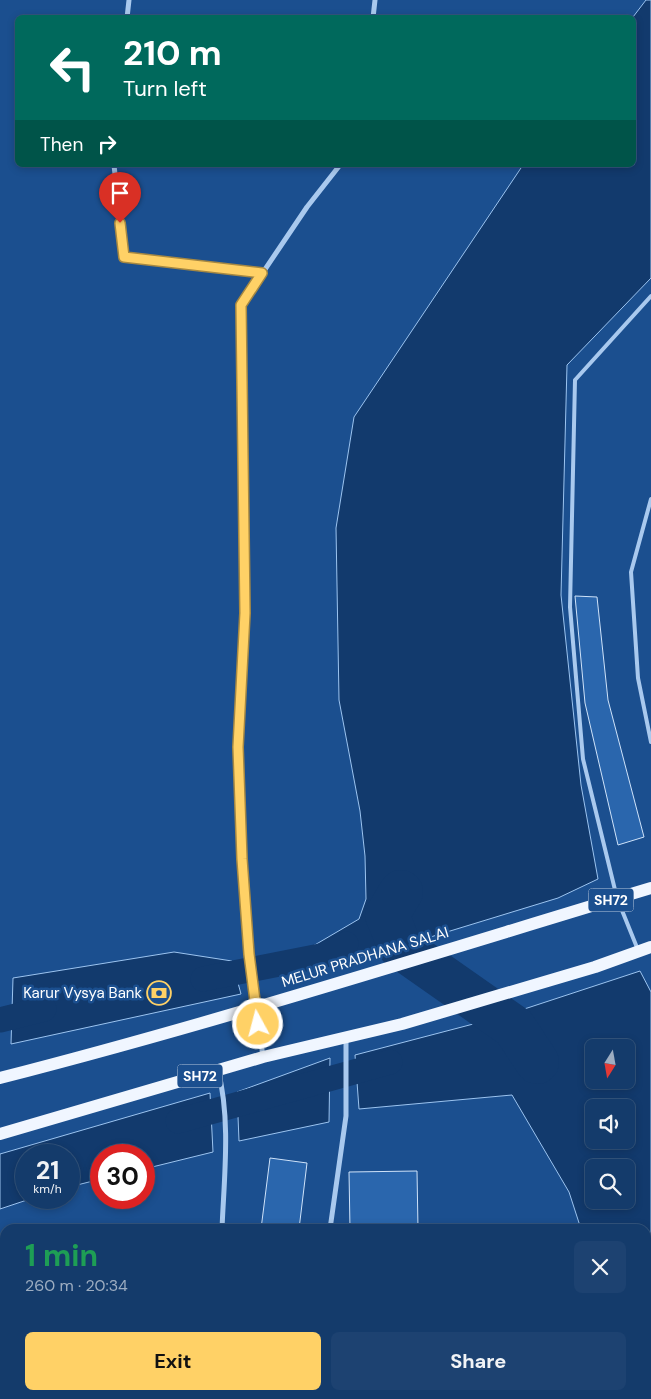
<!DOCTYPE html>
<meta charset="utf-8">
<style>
body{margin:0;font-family:"DM Sans",sans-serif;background:#1d4271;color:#f1f3f6;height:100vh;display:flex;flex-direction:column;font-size:19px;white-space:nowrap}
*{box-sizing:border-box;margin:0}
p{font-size:16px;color:#9dadc1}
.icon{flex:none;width:28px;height:28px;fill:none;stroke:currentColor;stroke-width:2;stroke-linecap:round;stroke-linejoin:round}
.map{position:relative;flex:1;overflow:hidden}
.panel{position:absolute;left:0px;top:1224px;width:651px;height:176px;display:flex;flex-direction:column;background:#143b6b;border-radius:15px 15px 0 0;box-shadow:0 2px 8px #0003,0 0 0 1px #33557e}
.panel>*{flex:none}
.banner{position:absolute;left:15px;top:15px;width:621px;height:152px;border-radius:8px;box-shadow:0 2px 8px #0003,0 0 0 1px #33557e;background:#00695c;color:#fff;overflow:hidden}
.needle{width:32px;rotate:191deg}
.fabs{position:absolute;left:585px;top:1039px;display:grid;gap:10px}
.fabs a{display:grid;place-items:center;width:50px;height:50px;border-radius:8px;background:#143b6b;box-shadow:0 2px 8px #0003,0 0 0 1px #33557e;font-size:25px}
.speed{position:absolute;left:15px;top:1144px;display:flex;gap:10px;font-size:25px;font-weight:700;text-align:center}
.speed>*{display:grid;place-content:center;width:65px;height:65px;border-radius:50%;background:#143b6b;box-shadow:0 2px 8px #0003,0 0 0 1px #33557e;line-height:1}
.speed small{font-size:12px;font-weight:400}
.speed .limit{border:8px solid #d22;background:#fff;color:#111}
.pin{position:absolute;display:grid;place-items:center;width:42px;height:42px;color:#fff;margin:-51px -21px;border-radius:50% 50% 50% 0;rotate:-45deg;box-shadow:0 0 5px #0007}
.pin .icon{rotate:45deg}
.me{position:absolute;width:55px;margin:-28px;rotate:353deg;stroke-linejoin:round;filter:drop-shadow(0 0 4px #0008)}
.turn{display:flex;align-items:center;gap:18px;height:105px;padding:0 25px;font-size:22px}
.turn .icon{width:65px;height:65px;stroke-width:2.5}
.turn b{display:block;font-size:35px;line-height:42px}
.then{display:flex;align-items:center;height:48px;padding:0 25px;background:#0003;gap:10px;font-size:19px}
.round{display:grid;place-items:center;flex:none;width:52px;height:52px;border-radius:8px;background:#1d4271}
.headline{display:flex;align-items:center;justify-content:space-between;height:85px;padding:0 25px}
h1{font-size:30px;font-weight:700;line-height:38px;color:#1e9e55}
.action{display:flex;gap:10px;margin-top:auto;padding:10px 25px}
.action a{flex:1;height:58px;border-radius:8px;background:#ffd166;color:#111;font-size:20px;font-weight:700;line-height:58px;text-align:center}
.action a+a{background:#1d4271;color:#f1f3f6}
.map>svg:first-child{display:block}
.water{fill:#123a6d;stroke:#9cc4f0;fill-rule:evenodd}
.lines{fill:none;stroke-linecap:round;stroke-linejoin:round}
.canal{stroke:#123a6d;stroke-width:25}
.river{stroke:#123a6d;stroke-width:44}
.building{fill:#2a66ad;stroke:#cfe3fa}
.service{stroke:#a9c9ee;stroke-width:4}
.minor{stroke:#a9c9ee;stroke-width:5}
.primary{stroke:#f0f6ff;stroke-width:12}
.route-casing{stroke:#a68842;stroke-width:12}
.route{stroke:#ffd166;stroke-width:9}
.labels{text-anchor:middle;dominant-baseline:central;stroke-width:5;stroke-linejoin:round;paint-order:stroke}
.shield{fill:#1b4f8f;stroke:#bbcadd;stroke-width:1}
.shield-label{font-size:14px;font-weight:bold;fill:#fff}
.street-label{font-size:15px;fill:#fff;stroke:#1b4f8f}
.poi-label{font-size:15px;fill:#fff;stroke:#1b4f8f;text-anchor:end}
</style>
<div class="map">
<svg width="651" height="1399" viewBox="0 0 651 1399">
<rect width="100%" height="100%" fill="#1b4f8f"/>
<!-- water -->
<path class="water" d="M646 0H651V278L567 365 561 595 581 785 598 879 558 898 388 950 320 965 315 957 313 946 359 919 366 899 365 856 360 811 339 700 336 528 354 417 523 165H634L633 17Z
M174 952 232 961 241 994 11 1044 13 978Z
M640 971 651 992V1399H593V1395H646V1229H581L569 1192 512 1095 359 1109 355 1055 500 1017ZM594 1048H626V1080H594ZM594 1108H626V1140H594ZM594 1168H626V1200H594Z
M330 1058 329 1122 239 1141 237 1092Z
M210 1093 213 1152 144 1169V1155H101V1179L69 1187V1155H26V1198H33L0 1209V1154Z"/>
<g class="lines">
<!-- canal -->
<path class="canal" d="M203 979 325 955 346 944
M0 1020 44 1009
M178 1121 390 1062"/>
<!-- river -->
<path class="river" d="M401 892 387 915 400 947 514 1027 537 1062"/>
</g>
<!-- building -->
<path class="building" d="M575 596 597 597 608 700 644 837 618 845 585 703Z
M270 1158 307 1163 299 1229H261Z
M417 1171 418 1229H350L349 1172Z
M219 1395H293V1399H219Z"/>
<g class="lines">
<!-- service -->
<path class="service" d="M651 499 631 572 638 678 651 742
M638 950 617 898 583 759 570 607 575 380 651 296"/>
<!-- minor -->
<path class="minor" d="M127 18 129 0
M373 18 375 0
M114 165 124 257 262 273
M263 1057 249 954 242 859 238 747 245 613 241 305 307 207 340 165
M218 1070C231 1120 224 1178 222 1229
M330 1229 346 1116V1039
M213 1399V1395
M310 1399V1395"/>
<!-- primary -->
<path class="primary" d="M0 1078C219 1022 435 953 651 888
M0 1134 263 1057 402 1024 595 967 651 947"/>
</g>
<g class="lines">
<!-- route casing -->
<g class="route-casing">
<path id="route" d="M120 223 124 257 262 273 241 305 245 613 238 747 242 859 249 954 258 1024"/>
</g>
<!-- route -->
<use href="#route" class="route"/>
</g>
<!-- icons -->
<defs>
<g id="bank-ring" transform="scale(1.25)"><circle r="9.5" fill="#1b4f8f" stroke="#ffd166" stroke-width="1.5"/><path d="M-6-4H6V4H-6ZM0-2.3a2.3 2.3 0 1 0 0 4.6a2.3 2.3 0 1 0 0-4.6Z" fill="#ffd166"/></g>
</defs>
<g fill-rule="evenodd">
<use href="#bank-ring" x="159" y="993"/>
</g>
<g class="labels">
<!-- shield labels -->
<g class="shield">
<rect x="588.5" y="888.5" width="45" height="23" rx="4"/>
<rect x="177.5" y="1064.5" width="45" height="23" rx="4"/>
</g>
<g class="shield-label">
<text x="611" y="900">SH72</text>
<text x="200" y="1076">SH72</text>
</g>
<!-- street labels -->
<g class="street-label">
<text transform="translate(365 957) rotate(-17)">MELUR PRADHANA SALAI</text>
</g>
<!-- poi labels -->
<g class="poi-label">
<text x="142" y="993">Karur Vysya Bank</text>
</g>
</g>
</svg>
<div class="fabs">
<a><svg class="needle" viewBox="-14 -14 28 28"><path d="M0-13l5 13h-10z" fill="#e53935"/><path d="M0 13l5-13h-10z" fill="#9dadc1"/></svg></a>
<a><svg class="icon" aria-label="sound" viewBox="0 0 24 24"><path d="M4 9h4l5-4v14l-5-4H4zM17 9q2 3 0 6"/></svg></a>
<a><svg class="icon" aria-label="search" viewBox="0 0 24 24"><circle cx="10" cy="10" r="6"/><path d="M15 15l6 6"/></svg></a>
</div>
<div class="speed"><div>21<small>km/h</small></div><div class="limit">30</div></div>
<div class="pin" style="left:120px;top:223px;background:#d93025"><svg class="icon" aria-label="arrive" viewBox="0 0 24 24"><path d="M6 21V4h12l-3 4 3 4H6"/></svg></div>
<svg class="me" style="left:258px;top:1024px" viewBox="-20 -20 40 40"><circle r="17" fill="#ffd166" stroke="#fff" stroke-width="3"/><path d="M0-11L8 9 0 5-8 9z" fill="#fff"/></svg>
<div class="banner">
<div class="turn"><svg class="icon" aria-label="left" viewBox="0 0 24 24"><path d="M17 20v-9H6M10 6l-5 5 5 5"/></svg><div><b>210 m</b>Turn left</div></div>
<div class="then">Then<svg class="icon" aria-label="right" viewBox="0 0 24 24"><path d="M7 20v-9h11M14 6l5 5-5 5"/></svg></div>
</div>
<section class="panel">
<div class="headline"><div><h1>1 min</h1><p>260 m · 20:34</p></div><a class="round"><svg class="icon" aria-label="close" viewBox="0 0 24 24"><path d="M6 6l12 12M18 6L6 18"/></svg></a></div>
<div class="action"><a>Exit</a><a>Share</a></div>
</section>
</div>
